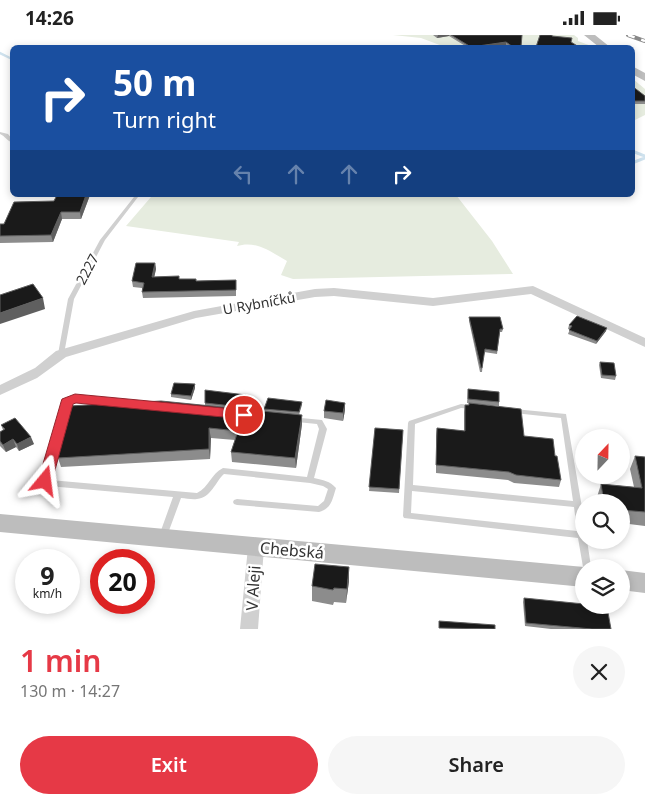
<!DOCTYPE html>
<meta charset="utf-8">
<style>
body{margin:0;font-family:"Noto Sans",sans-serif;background:#f6f6f6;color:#222;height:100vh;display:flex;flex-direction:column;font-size:19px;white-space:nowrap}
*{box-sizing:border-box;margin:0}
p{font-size:16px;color:#767676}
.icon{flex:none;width:28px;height:28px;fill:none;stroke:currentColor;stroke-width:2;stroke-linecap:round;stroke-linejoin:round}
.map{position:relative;height:594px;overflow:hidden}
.side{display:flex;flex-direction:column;background:#fff;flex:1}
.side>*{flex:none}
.hud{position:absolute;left:10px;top:10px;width:625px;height:152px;border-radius:8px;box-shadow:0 2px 8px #0003;background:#1a4fa0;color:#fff;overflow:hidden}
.needle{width:32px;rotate:22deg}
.buttons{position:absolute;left:575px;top:394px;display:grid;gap:10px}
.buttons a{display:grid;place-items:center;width:55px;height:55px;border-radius:50%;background:#fff;box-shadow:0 2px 8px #0003;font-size:25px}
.speed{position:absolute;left:15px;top:514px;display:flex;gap:10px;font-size:25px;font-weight:700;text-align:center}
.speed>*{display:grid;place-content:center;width:65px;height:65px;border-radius:50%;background:#fff;box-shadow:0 2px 8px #0003;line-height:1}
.speed small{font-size:12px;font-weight:400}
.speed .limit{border:8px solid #d22;background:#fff;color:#111}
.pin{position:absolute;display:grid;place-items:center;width:42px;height:42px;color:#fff;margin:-21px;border:2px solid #fff;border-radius:50%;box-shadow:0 1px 5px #0007}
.me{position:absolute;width:55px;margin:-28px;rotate:16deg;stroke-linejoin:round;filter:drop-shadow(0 0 4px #0008)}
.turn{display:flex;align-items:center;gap:18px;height:105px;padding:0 20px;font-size:22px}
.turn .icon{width:65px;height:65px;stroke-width:2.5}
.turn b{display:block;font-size:35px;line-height:42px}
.lanes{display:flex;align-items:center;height:48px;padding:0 20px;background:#0003;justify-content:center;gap:25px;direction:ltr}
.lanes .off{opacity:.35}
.round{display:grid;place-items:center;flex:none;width:52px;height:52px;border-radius:26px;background:#f6f6f6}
.summary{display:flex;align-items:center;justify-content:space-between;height:85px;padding:0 20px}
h1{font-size:30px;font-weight:600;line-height:38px;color:#e63946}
.button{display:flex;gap:10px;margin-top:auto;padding:10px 20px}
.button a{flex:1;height:58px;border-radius:30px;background:#e63946;color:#fff;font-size:20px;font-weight:600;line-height:58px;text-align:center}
.button a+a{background:#f6f6f6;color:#222}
.status{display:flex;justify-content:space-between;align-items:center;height:35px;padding:0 25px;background:#fff;direction:ltr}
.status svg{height:14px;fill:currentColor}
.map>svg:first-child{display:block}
.green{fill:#e6ecdf}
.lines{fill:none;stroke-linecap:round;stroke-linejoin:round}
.stream-far1{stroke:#cfe2ee;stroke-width:2.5}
.stream{stroke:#cfe2ee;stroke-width:3}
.lane{fill:#d0d0d0;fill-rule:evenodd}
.street{fill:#d0d0d0;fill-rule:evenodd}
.secondary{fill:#bdbdbd;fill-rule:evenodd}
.rail-casing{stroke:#888;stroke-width:4}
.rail{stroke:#fff;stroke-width:2.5;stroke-dasharray:7;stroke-linecap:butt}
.wall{fill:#8c8c8c}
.shaded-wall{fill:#5f5f5f}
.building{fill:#1a1a1a;stroke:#5f5f5f}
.route{fill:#e63946;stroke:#96252e}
.labels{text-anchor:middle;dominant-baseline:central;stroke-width:5;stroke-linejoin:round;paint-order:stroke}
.street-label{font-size:14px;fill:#333;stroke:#fff}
.near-street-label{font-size:16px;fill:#333;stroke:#fff}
</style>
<div class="status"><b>14:26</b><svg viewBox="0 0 49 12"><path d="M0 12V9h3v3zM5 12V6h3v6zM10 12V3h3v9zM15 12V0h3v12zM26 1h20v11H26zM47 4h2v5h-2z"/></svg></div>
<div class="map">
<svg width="645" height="594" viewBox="0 0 645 594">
<rect width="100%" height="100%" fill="#fff"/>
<!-- green -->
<path class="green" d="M393 0H574L578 3V6L594 12H445L421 3Z
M633 44 645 54V80L633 86Z
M140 160H456L492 206 513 239 293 244 281 240 287 226C271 217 256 205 237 211L239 207 126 191 151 162Z"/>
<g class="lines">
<!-- stream-far1 -->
<path class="stream-far1" d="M0 18 12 24"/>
<!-- stream -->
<path class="stream" d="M632 116 645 121
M632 128 645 123"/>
<!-- lane -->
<path class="lane" d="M0 97 8 99 12 104V107C8 107 5 101 0 99Z
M134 160H138V162L105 205 74 264 64 319 61 321 59 320 58 319 68 264 100 205 134 162Z
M75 361 322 385 327 394 314 443C323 445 330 446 336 453 332 465 332 473 319 477L237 470 234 469 233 467 234 465 237 464 318 471 324 466 328 454 323 451 310 448 224 439C215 447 212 462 197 464 192 465 186 463 181 463L167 501 166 503 163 504 160 503 159 501 173 462 48 451 42 448 41 446 64 367 65 365ZM76 365 317 389 319 394 307 442 223 433C211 439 209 452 197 458L50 445 70 368Z
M461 369 474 370 475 372 474 374 461 373 415 389 413 450 573 466 561 383 514 378H512L510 376 512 374H514L566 379 584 484V505H587L591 532H584V534L583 532 578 503 404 483 403 481 408 388 409 386ZM412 456 574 472 577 496 411 478Z"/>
<!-- street -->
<path class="street" d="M533 251 645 303V312L531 259 433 271 334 261 315 262 196 283 66 322 37 343 0 360V350L35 333 56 316 194 276 315 254 334 253 433 263Z
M256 505 262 507 264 512 258 594H240L248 512 250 507Z"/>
<!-- secondary -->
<path class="secondary" d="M584 0H595L610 12H599Z
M632 31 645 38V46L632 39Z
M0 479 584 532H586H584V552L0 497Z
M621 535 645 538V558L621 555Z"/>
<!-- rail casing -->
<g class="rail-casing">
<path id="rail" d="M628 0 645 6"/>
</g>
<!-- rail -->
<use href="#rail" class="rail"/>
</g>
<!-- wall -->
<path class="wall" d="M433 0H522L521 12H509L506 10 488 12H467L449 1 437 3Z
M632 51 645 61V69H632Z
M57 160H90L81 184H62L53 207 0 208V189H4L54 166Z
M155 228 156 234 154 242 196 246 236 245V261L143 263 142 257V253L133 252 132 246Z
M469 282 503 294 502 297H500L497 319 484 317 482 337H480L469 286Z
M569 290 606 296 596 309 568 299 570 294H568Z
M600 327 616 341 615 345 601 343 599 330Z
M195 353 191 365 171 362V359Z
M468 354 499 367V371L467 368Z
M246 360 247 364 243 374 264 376V374L302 367V370L299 380 302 389 296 433 232 427 231 417 235 405 211 403 210 424 61 432 58 423 205 370V368Z
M465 370 524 401 555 421 561 445 559 452 514 448 508 445 436 438V401L437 393 464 396V377Z
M345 375 343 386 324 383V376Z
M1 390 34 409 19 416 16 412 6 417 0 411V397L3 395Z
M375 393 403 395 399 458 369 456Z
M635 421 645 422V491L621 488V468H598L597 462 601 449 634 452 630 434Z
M349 546 346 568 334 567 333 570 312 566V551Z
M524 563 611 594H551L525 591 523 567Z"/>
<!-- shaded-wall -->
<path class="shaded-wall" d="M438 0H449V1L437 3Z
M506 7V10L488 12H472Z
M86 160H90L81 184 80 177Z
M61 177 62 184 53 207 51 200Z
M155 228 156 234 153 248 152 242Z
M43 263 45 274 0 289V278Z
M607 293 606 296 596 309 597 306Z
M195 349V353L191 365V361Z
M246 360 247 364 243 375 242 372Z
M345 368V375L343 386V378Z
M302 380V389L296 433 295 423Z
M209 393 211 403 210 424 209 414Z
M31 402 34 409 19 416 17 409Z
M13 404 16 412 6 417 3 410Z
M349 532V546L346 568 347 554Z"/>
<!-- building -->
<path class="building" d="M451 0H522L521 12H513L506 7 471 12Z
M540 0H552V1L572 3 571 7 579 12H536Z
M632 51 645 61V66H632Z
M57 160H86L80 177H61L51 200 0 201V189H4L14 167 54 166Z
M136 228H155L152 242 179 241V244H196V246L236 245V255L142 257 144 248 132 246Z
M33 249 43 263 0 278V260Z
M577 281 607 293 597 306 569 295 572 291 569 290Z
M469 282H500L503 294H500L497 316 485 314 482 333H481Z
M600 327 614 328 616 341 602 340Z
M174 348 195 349 191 361 171 359Z
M468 354 499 357V367L468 364Z
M205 355 246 360 242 372 205 368Z
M268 363 302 367 299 377 264 374Z
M326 365 345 368 343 378 324 376Z
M161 366 302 380 295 423 231 417 238 396 209 393V414L58 423 69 371Z
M469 368 521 374 524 401 553 404 555 421H557L561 445 516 440 509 437 436 430 437 393 465 396V370H469Z
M15 383 31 402 17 409 13 404 3 410 0 406V397L5 394 1 390Z
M375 393 403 395 399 454 369 452Z
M635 421 645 422V477L621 475V468H604L601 449 642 453Z
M315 529 349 532 347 554 334 553 333 555 312 551Z
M524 563 584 569V570L607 572 611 594H592L526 588Z
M439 586 495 590V594L439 593Z"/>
<!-- route -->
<path class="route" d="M75 359 244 375 248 376 250 380 248 383 244 384 76 368 73 369 52 446 50 449 45 451 40 449 38 446 61 367 62 364Z"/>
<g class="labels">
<!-- street labels -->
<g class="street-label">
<text transform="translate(87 234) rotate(-62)">2227</text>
<text transform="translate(259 268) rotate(-10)">U Rybníčků</text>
</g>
<!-- near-street labels -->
<g class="near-street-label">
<text transform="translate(292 515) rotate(5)">Chebská</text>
<text transform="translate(253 553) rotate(-86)">V Aleji</text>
</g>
</g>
</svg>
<div class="buttons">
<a><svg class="needle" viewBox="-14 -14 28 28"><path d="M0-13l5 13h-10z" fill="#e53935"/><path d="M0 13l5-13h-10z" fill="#767676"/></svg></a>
<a><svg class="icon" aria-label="search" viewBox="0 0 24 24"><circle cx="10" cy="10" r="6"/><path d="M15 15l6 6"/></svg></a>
<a><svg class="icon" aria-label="layers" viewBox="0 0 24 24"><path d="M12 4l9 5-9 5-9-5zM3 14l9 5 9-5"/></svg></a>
</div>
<div class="speed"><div>9<small>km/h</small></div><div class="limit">20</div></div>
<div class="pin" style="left:244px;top:380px;background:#d93025"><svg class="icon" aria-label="arrive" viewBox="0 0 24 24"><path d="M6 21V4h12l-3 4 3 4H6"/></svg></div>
<svg class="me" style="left:45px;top:446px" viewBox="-20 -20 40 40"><path d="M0-17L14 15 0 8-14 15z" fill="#e63946" stroke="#fff" stroke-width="4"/></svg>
<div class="hud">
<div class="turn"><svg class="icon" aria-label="right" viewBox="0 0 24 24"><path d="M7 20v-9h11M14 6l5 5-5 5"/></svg><div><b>50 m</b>Turn right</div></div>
<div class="lanes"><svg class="icon off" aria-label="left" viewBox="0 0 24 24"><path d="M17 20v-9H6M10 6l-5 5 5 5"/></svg><svg class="icon off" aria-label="ahead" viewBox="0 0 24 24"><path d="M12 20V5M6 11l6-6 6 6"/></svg><svg class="icon off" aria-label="ahead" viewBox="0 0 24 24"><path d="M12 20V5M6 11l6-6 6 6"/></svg><svg class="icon" aria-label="right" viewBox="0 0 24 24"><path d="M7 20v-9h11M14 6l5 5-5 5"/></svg></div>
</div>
</div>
<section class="side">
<div class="summary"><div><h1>1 min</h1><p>130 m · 14:27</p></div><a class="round"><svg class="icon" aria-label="close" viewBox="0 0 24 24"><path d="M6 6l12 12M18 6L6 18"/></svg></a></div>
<div class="button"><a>Exit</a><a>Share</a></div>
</section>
